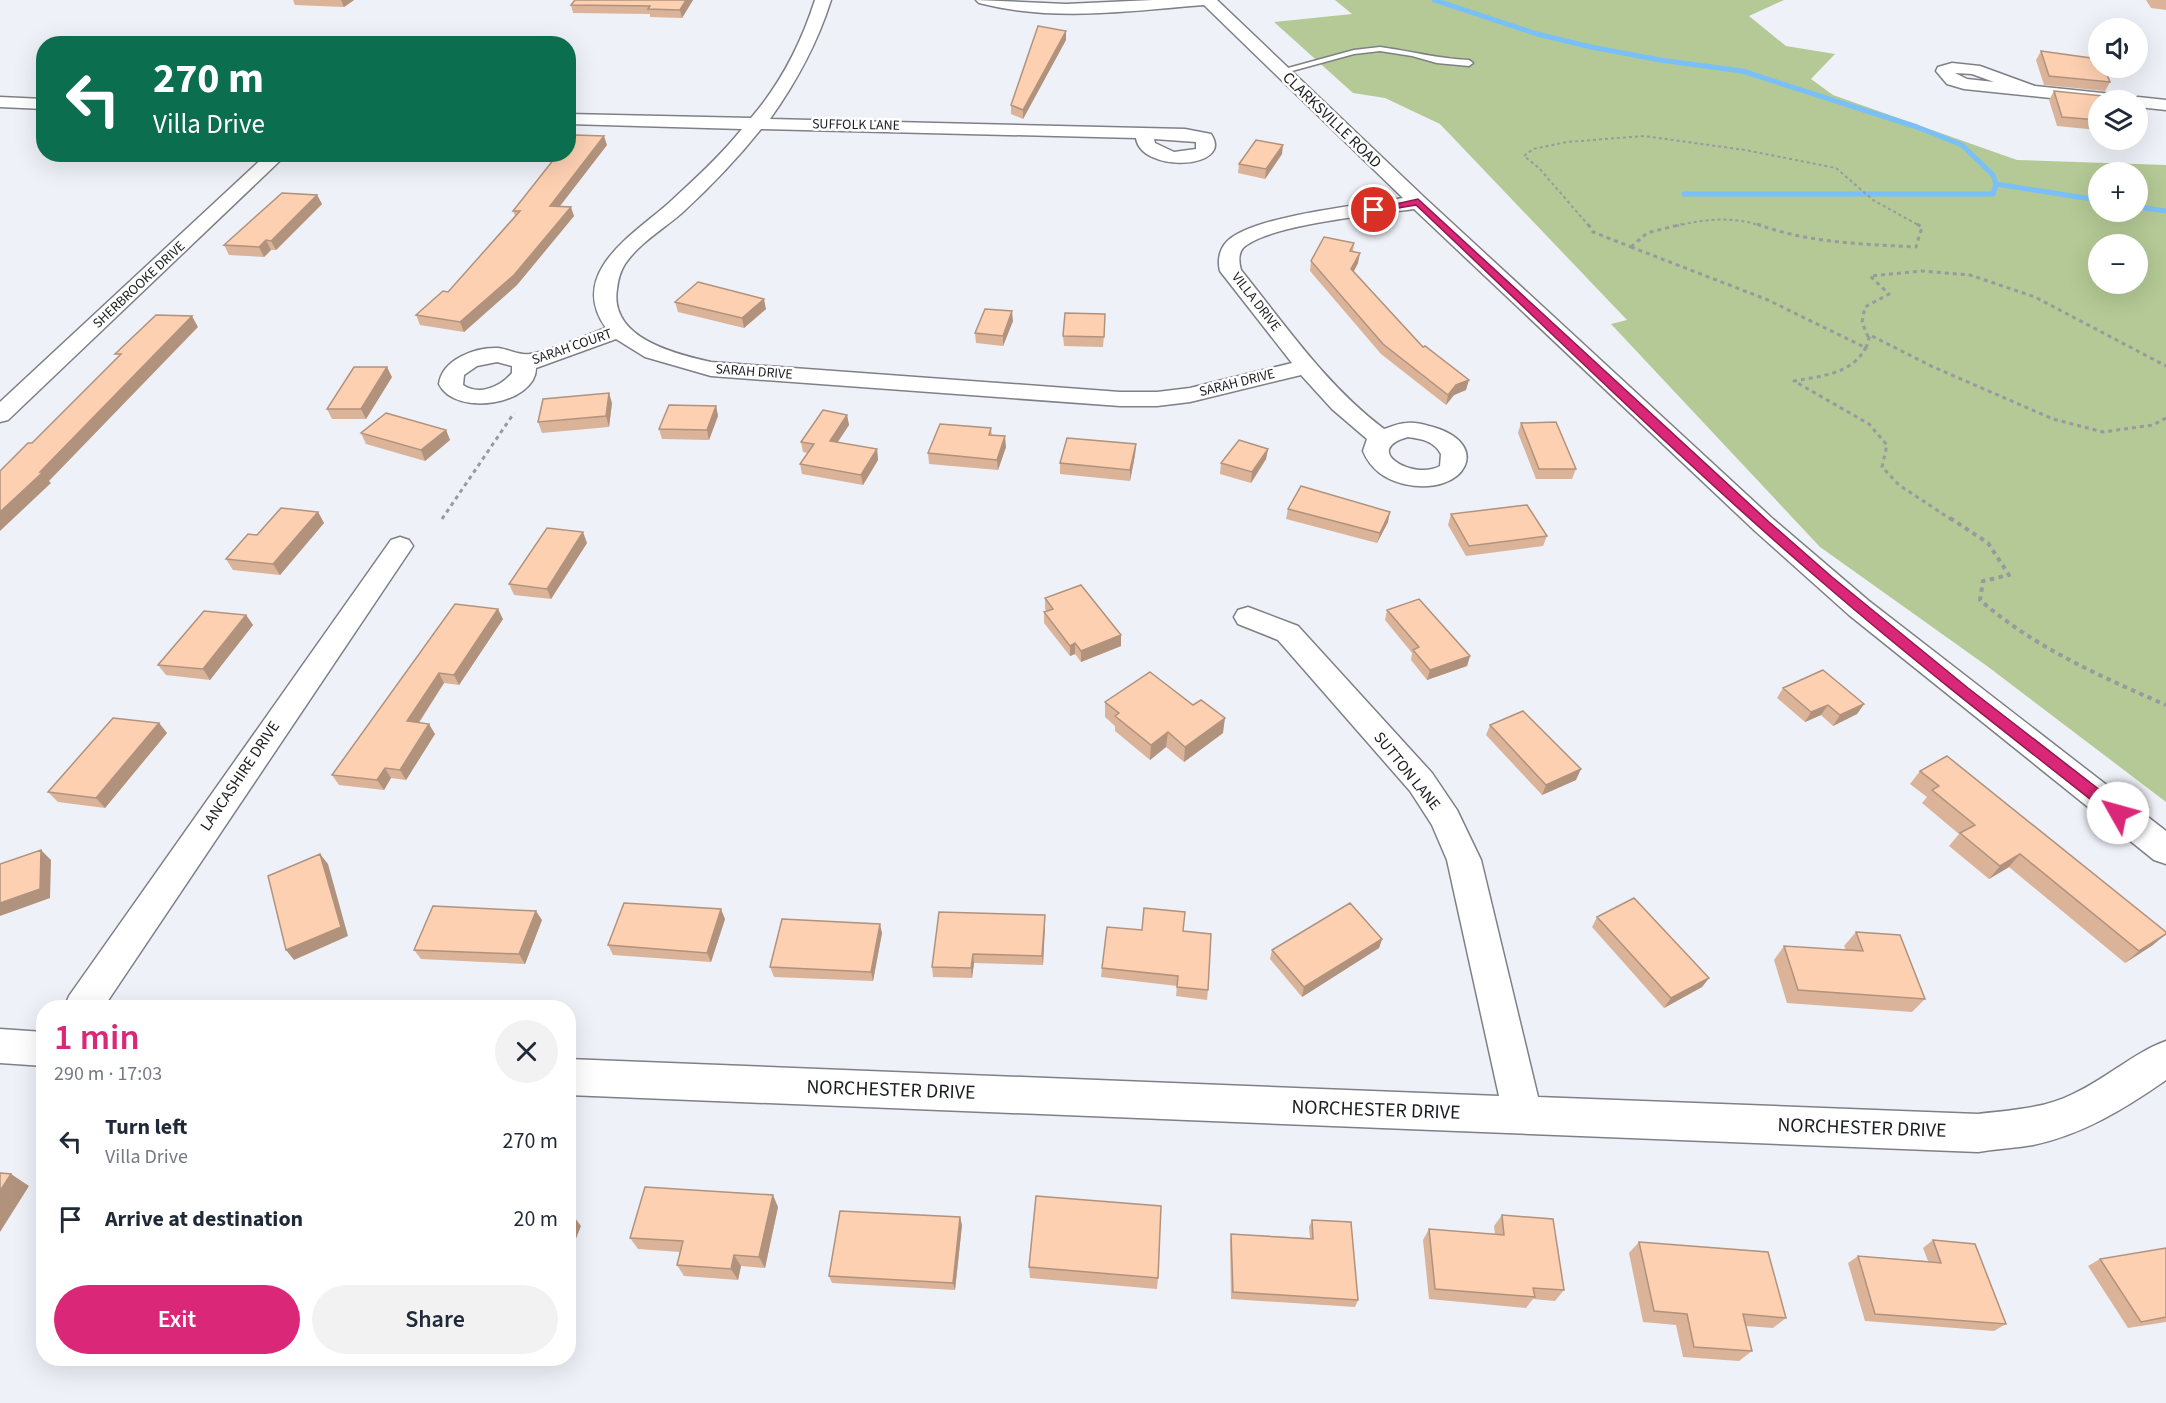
<!DOCTYPE html>
<meta charset="utf-8">
<style>
body{margin:0;font-family:"Source Sans 3",sans-serif;background:#f2f2f3;color:#1f2937;height:100vh;display:flex;flex-direction:column;font-size:22px;white-space:nowrap}
*{box-sizing:border-box;margin:0}
p{font-size:20px;color:#747a83}
.icon{flex:none;width:33px;height:33px;fill:none;stroke:currentColor;stroke-width:2;stroke-linecap:round;stroke-linejoin:round}
.map{position:relative;flex:1;overflow:hidden}
.panel{position:absolute;left:36px;top:1000px;width:540px;height:366px;display:flex;flex-direction:column;background:#fff;border-radius:24px;box-shadow:0 6px 24px #0002}
.panel>*{flex:none}
.banner{position:absolute;left:36px;top:36px;width:540px;height:126px;border-radius:24px;box-shadow:0 6px 24px #0002;background:#0b6e4f;color:#fff;overflow:hidden}
.fabs{position:absolute;left:2088px;top:18px;display:grid;gap:12px}
.fabs a{display:grid;place-items:center;width:60px;height:60px;border-radius:50%;background:#fff;box-shadow:0 6px 24px #0002;font-size:30px}
.pin{position:absolute;display:grid;place-items:center;width:51px;height:51px;color:#fff;margin:-26px;border:3px solid #fff;border-radius:50%;box-shadow:0 2px 6px #0007}
.me{position:absolute;width:66px;margin:-33px;rotate:308deg;stroke-linejoin:round;filter:drop-shadow(0 0 4px #0008)}
.turn{display:flex;align-items:center;gap:21px;height:126px;padding:0 18px;font-size:27px}
.turn .icon{width:78px;height:78px;stroke-width:2.5}
.turn b{display:block;font-size:42px;line-height:51px}
.round{display:grid;place-items:center;flex:none;width:63px;height:63px;border-radius:32px;background:#f2f2f3}
.overview{display:flex;align-items:center;justify-content:space-between;height:102px;padding:0 18px}
h1{font-size:36px;font-weight:600;line-height:45px;color:#db2777}
.action{display:flex;gap:12px;margin-top:auto;padding:12px 18px}
.action a{flex:1;height:69px;border-radius:36px;background:#db2777;color:#fff;font-size:24px;font-weight:600;line-height:69px;text-align:center}
.action a+a{background:#f2f2f3;color:#1f2937}
ul{padding:0;list-style:none}
li{display:flex;align-items:center;gap:18px;height:78px;padding:0 18px}
li div{flex:1}
li b{display:block;font-size:22px}
li em{font-style:normal}
.map>svg:first-child{display:block}
.green{fill:#b4c995;fill-rule:evenodd}
.lines{fill:none;stroke-linecap:round;stroke-linejoin:round}
.stream{stroke:#79c0f8;stroke-width:5}
.lane-casing{stroke:#7e8086;stroke-width:3}
.street-casing{stroke:#7e8086;stroke-width:3}
.path-far2{stroke:#989a9f;stroke-width:2;stroke-dasharray:3 3;stroke-linecap:butt}
.path-far1{stroke:#989a9f;stroke-width:3;stroke-dasharray:4 4;stroke-linecap:butt}
.path{stroke:#989a9f;stroke-width:4;stroke-dasharray:4.5 4.5;stroke-linecap:butt}
.lane{fill:#fff;fill-rule:evenodd}
.street{fill:#fff;fill-rule:evenodd}
.wall{fill:#dab399}
.shaded-wall{fill:#b1927d}
.building{fill:#fdd0b2;stroke:#b1927d;stroke-width:1.5}
.route{fill:#db2777;stroke:#8e194d;stroke-width:1.5}
.labels{text-anchor:middle;dominant-baseline:central;stroke-width:5;stroke-linejoin:round;paint-order:stroke}
.far-street-label{font-size:14px;fill:#1c1d20;stroke:#fefefe}
.street-label{font-size:16px;fill:#1c1d20;stroke:#fefefe}
.near-street-label{font-size:20px;fill:#1c1d20;stroke:#fefefe}
</style>
<div class="map">
<svg width="2166" height="1403" viewBox="0 0 2166 1403">
<rect width="100%" height="100%" fill="#eff1f8"/>
<!-- green -->
<path class="green" d="M1335 0H1784L1749 16 1786 46 1835 54 1811 79 1833 95 2017 160 2166 165V802L1987 666 1820 547 1611 324 1627 320 1440 124 1385 98 1353 93 1274 22 1352 14ZM2098 172H2138V212H2098ZM2098 244H2138V284H2098Z"/>
<g class="lines">
<!-- stream -->
<path class="stream" d="M1434 0 1537 34 1591 47 1660 60 1742 71 1917 127 1962 145 1993 175 1996 184 1993 194H1684
M1996 184 2098 200
M2138 207 2166 211"/>
<!-- lane casing -->
<g class="lane-casing">
<path id="lane" d="M1380 47C1410 51 1439 59 1469 60L1473 63 1469 66 1437 63 1412 56 1380 51 1354 54 1281 74 1277 71 1354 50Z"/>
</g>
<!-- street casing -->
<g class="street-casing">
<path id="street" d="M815 0H831C817 44 797 81 770 119L1185 129 1211 134C1235 169 1141 174 1136 138L761 129C737 159 711 186 683 212 664 229 640 242 625 264 620 272 618 280 617 289 609 338 675 354 711 362L1120 392H1157L1190 388 1292 363 1220 271C1217 259 1220 246 1231 238 1262 215 1362 205 1403 198L1204 5C1129 11 1052 22 979 3L976 0 1066 4 1153 0H1217L1425 198 1773 519 1869 601 2166 831V864L2154 860 1849 615 1755 531 1414 209C1378 214 1266 225 1243 248 1238 254 1239 263 1241 270 1286 326 1326 385 1384 429 1391 427 1399 423 1407 423 1414 422 1422 424 1429 426 1495 442 1466 498 1404 484 1385 479 1371 470 1363 451L1367 439 1332 409 1301 375 1190 402 1157 406H1120L711 376 645 357 616 339 536 368C536 404 456 418 439 384 442 359 476 347 498 348 508 349 521 356 530 354 552 351 584 336 606 328 566 272 636 233 671 201 696 178 721 155 742 129L568 124V114L751 118C781 83 801 44 815 0ZM1154 139 1196 142V149L1174 152 1155 143ZM497 362 512 366V373C500 387 479 396 463 385L464 375 477 366ZM1408 437C1422 439 1434 441 1441 454L1440 466C1414 481 1360 450 1408 437Z
M1952 63 1980 66 2035 86 2122 95 2128 96 2131 100 2138 97 2166 100V110L2138 107V100H2098V103L1964 89 1947 84 1936 71 1938 67ZM1955 73 1972 74 1994 82 1967 79Z
M0 97 44 99V109L0 107Z
M267 154H287L8 420 0 422V402Z
M400 537 409 540 413 546 409 552 103 1008H64L69 996 391 540Z
M1248 607 1298 626 1432 773 1457 810 1481 860 1538 1097 1978 1114C2010 1110 2043 1109 2073 1094 2106 1079 2133 1053 2166 1041V1080C2126 1108 2082 1135 2033 1145 2015 1148 1996 1149 1978 1152L568 1095V1059L1499 1096 1447 860 1432 825 1410 791 1278 640 1238 624 1234 617 1238 610Z
M0 1029 44 1032V1066L0 1063Z"/>
</g>
<!-- path-far2 -->
<path class="path-far2" d="M1589 226 1539 168 1524 156 1533 149 1567 142 1644 136 1745 150 1836 168 1873 200 1920 226
M1676 226C1705 219 1733 216 1761 226"/>
<!-- path-far1 -->
<path class="path-far1" d="M1588 224 1593 232 1631 247
M1757 224C1807 243 1863 244 1916 247L1922 227 1917 224
M1631 247 1768 300 1866 348 1870 335 1931 366 2053 419 2103 432 2153 425 2166 418
M1631 247 1647 233 1682 224
M1868 337 1862 322 1865 307 1889 294 1870 276 1922 271 1970 275 2035 297 2166 366
M1866 347C1853 374 1821 376 1794 381L1869 424 1887 445 1882 467 1899 485 1952 520
M442 519 514 413"/>
<!-- path -->
<path class="path" d="M1950 518 1988 543 2009 575 1983 581 1980 600C2035 648 2100 676 2166 705"/>
<!-- lane -->
<use href="#lane" class="lane"/>
<!-- street -->
<use href="#street" class="street"/>
</g>
<!-- wall -->
<path class="wall" d="M293 0H354L344 7 295 5Z
M575 0H693L682 18 650 17V14L573 13 571 5Z
M2146 0H2166V10L2151 8Z
M1066 40 1023 119 1011 114V105Z
M2041 51 2110 82 2105 91 2044 85 2036 60Z
M2054 91 2098 100V130L2057 126 2049 100Z
M607 145 560 206 574 216 517 285 464 332 420 325 416 315 448 292 515 216 513 211Z
M1282 154 1265 179 1238 173 1239 164Z
M317 195 322 204 276 250H271L264 257 229 255 224 245Z
M1354 243 1353 252 1358 263 1354 271 1423 347 1466 390 1454 395 1446 405 1381 354 1310 271 1311 261Z
M675 302 766 309 744 328 678 312Z
M1013 321 1003 346 976 343 975 333Z
M1105 324 1103 347 1064 346 1063 336Z
M392 377 366 419H332L327 409Z
M612 403 609 427 542 433 538 422Z
M716 406 718 416 709 440 662 439 659 429Z
M847 415 849 425 837 443 877 449 878 460 863 485 802 474 800 464 808 453 803 452 801 442Z
M1521 423 1576 469 1572 479H1536L1518 433Z
M991 428 992 435 1006 447 998 470 929 464 928 453Z
M446 430 450 440 425 461 366 444 361 433Z
M1136 444 1135 455 1130 481 1060 474V463Z
M1268 449 1266 459 1251 483 1220 474 1221 463Z
M1288 509 1388 522 1377 543 1286 519Z
M318 512 324 523 280 575 233 570 226 559Z
M1451 514 1547 536 1543 546 1466 556 1448 525Z
M587 543 551 599 514 595 509 584Z
M1045 598 1121 635V646L1081 662 1075 654 1070 656 1044 623V612L1047 611 1045 609Z
M455 604 503 619 459 685 444 683 419 723 435 734 406 780 391 778 384 790 339 785 332 775Z
M1387 610 1470 656 1467 666 1427 680 1411 660 1412 653 1385 620Z
M246 615 253 625 210 680 166 675 158 665Z
M1783 688 1864 704 1857 714 1833 726 1821 715 1805 722 1777 698Z
M1105 702 1223 733 1184 762 1166 747 1150 760 1115 731V726L1105 717Z
M159 723 167 733 105 808 58 802 48 792Z
M1490 725 1576 780 1542 795 1486 735Z
M1920 771 2153 945 2125 963 2009 867 1989 879 1949 846 1959 834 1922 803 1927 797 1910 784Z
M1045 915V925L1043 965 974 963 972 978 933 977 932 967Z
M1597 917 1709 978 1702 987 1664 1008 1592 927Z
M725 919 711 962 613 955 608 945Z
M542 920 525 964 421 959 414 950Z
M1142 930 1183 931 1208 990 1207 1000 1176 996 1177 986 1101 977 1102 968Z
M1856 932 1925 999 1912 1012 1787 1003 1774 960 1784 946 1846 950 1844 946Z
M882 933 873 981 774 977 770 967Z
M1382 939 1379 948 1302 997 1270 959 1272 950Z
M778 1207 765 1268 741 1266 738 1280 684 1276 677 1265 680 1252 638 1249 630 1238Z
M1502 1215 1564 1290 1555 1301 1533 1299 1526 1308 1429 1299 1423 1240 1429 1229 1495 1234 1494 1226Z
M1312 1220 1358 1300 1355 1307 1231 1299 1230 1242 1231 1234 1310 1238 1309 1227Z
M962 1225 955 1290 832 1283 829 1276Z
M1933 1240 2006 1324 1994 1331 1865 1321 1848 1263 1858 1256 1928 1261 1923 1248Z
M1639 1242 1786 1318 1773 1328 1746 1326 1752 1351 1739 1361 1683 1357 1676 1325 1643 1322 1629 1253Z
M2166 1248V1322L2128 1328 2088 1266 2100 1259Z
M1029 1267 1158 1278 1157 1289 1030 1278Z"/>
<!-- shaded-wall -->
<path class="shaded-wall" d="M341 0H354L344 7Z
M686 0H693L682 18 680 10Z
M1066 31V40L1023 119V110Z
M604 136 607 145 553 215 550 206Z
M1283 145 1282 154 1265 179 1266 169Z
M317 195 322 204 276 250 271 241Z
M571 207 574 216 517 285 464 332 460 322Z
M266 240 271 250 264 257 259 247Z
M1360 253 1358 263 1350 279 1351 269Z
M764 299 766 309 744 328 742 318Z
M1012 311 1013 321 1003 346V336Z
M192 316 198 327 49 481 51 483 0 531V512Z
M387 367 392 377 366 419 361 409Z
M1469 380 1466 390 1454 395 1446 405 1448 395 1456 385Z
M609 393 612 403 609 427 606 416Z
M716 406 718 416 709 440 707 430Z
M847 415 849 425 831 452 830 441Z
M446 430 450 440 425 461 421 450Z
M1005 436 1006 447 998 470 997 460Z
M1136 444 1135 455 1130 481V470Z
M877 449 878 460 863 485 861 475Z
M1268 449 1266 459 1251 483 1252 472Z
M318 512 324 523 280 575 273 564Z
M1390 512 1388 522 1377 543 1380 533Z
M583 532 587 543 551 599 547 589Z
M498 609 503 619 459 685 454 675Z
M246 615 253 625 210 680 203 669Z
M1121 635V646L1081 662V651Z
M1075 643V654L1070 656V646Z
M1470 656 1467 666 1427 680 1430 670Z
M439 673 444 683 413 731 407 721Z
M1864 704 1857 714 1833 726 1840 715Z
M1828 705 1821 715 1805 722 1811 712Z
M1225 718 1223 733 1184 762 1185 747Z
M159 723 167 733 105 808 96 798Z
M429 724 435 734 406 780 400 770Z
M1168 732 1166 747 1150 760 1151 745Z
M385 768 391 778 384 790 377 780Z
M1581 769 1576 780 1542 795 1546 785Z
M41 850 51 860 50 898 0 916V903Z
M320 854 328 864 348 936 294 960 286 950Z
M2020 854 2009 867 1989 879 2000 866Z
M721 909 725 919 711 962 707 953Z
M536 911 542 920 525 964 519 954Z
M1045 915V925L1043 965 1042 956Z
M880 924 882 933 873 981 871 972Z
M2166 934 2153 945 2125 963 2139 951Z
M1382 939 1379 948 1302 997 1304 987Z
M973 954 974 963 972 978 971 968Z
M1709 978 1702 987 1664 1008 1671 998Z
M11 1174 29 1186 0 1232V1191Z
M773 1195 778 1207 765 1268 759 1257Z
M960 1217 962 1225 955 1290 953 1283Z
M575 1218 581 1226 568 1259V1235Z
M734 1255 741 1266 738 1280 731 1269Z"/>
<!-- building -->
<path class="building" d="M575 0H686L680 10 648 9 650 6 571 5Z
M1038 26 1066 31 1023 110 1011 105Z
M2041 51 2098 59V68H2104L2110 82 2049 76Z
M2054 91 2103 96 2105 93H2115L2118 100H2098V120L2062 117Z
M574 135 604 136 550 206 571 207 514 275 460 322 416 315 443 291 448 292 520 211H513L558 154H568V141Z
M1256 140 1283 145 1266 169 1239 164Z
M282 193 317 195 271 241 266 240 259 247 224 245Z
M1324 237 1354 243 1350 251 1360 253 1351 269 1423 347 1425 346 1469 380 1456 385 1448 395 1383 344 1311 261Z
M698 282 764 299 742 318 675 302Z
M985 309 1012 311 1003 336 975 333Z
M1065 313 1105 314 1104 337 1063 336Z
M156 315 192 316 40 472H43L0 512V471L28 443H32L121 354H115Z
M354 367H387L361 409H327Z
M609 393 606 416 538 422 543 399Z
M669 405 716 406 707 430 659 429Z
M823 410 847 415 830 441 877 449 861 475 800 464 814 444 801 442Z
M386 413 446 430 421 450 361 433Z
M1556 422 1576 469H1539L1521 423Z
M940 424 991 428 989 435 1005 436 997 460 928 453Z
M1067 438 1136 444 1130 470 1060 463Z
M1239 440 1268 449 1252 472 1221 463Z
M1301 486 1390 512 1380 533 1288 509Z
M1527 505 1547 536 1469 546 1451 514Z
M281 508 318 512 273 564 226 559 248 534 257 535Z
M547 528 583 532 547 589 509 584Z
M1081 585 1121 635 1081 651 1075 643 1070 646 1044 612 1053 609 1045 598Z
M1419 599 1470 656 1430 670 1413 650 1419 647 1387 610Z
M455 604 498 609 454 675 439 673 407 721 429 724 400 770 385 768 377 780 332 775Z
M204 611 246 615 203 669 158 665Z
M1823 670 1864 704 1840 715 1828 705 1811 712 1783 688Z
M1150 672 1193 705 1201 700 1225 718 1185 747 1168 732 1151 745 1115 716 1119 713 1105 702Z
M1523 711 1581 769 1546 785 1490 725Z
M113 718 159 723 96 798 48 792Z
M1947 756 2166 932V934L2139 951 2020 854 2000 866 1960 833 1975 825 1932 790 1939 786 1920 771Z
M41 850 40 889 0 903V864Z
M320 854 341 927 286 950 268 876Z
M1634 898 1709 978 1671 998 1597 917Z
M624 903 721 909 707 953 608 945Z
M1350 903 1382 939 1304 987 1272 950Z
M433 906 536 911 519 954 414 950Z
M1144 908 1185 912 1183 931 1211 934 1208 990 1177 987 1178 976 1102 968 1107 927 1142 930Z
M939 912 1045 915 1042 956 973 954 971 968 932 967Z
M782 919 880 924 871 972 770 967Z
M1856 932 1900 935 1925 999 1798 990 1784 946 1863 951Z
M0 1173 11 1174 0 1191Z
M645 1187 773 1195 759 1257 734 1255 731 1269 677 1265 683 1241 630 1238Z
M1036 1196 1161 1206 1158 1278 1029 1267Z
M840 1211 960 1217 953 1283 829 1276Z
M1502 1215 1553 1219 1564 1290 1533 1288 1535 1297 1435 1289 1429 1229 1504 1235Z
M568 1217 575 1218 568 1235Z
M1312 1220 1351 1222 1358 1300 1233 1292 1231 1234 1313 1239Z
M1933 1240 1975 1244 2006 1324 1875 1314 1858 1256 1941 1263Z
M1639 1242 1768 1252 1786 1318 1743 1314 1752 1351 1694 1347 1687 1314 1654 1311Z
M2166 1248V1317L2141 1322 2100 1259Z"/>
<!-- route -->
<path class="route" d="M1418 199 1769 522 1832 577 1968 688 2123 808 2125 813 2123 817H2113C2015 740 1917 664 1822 582 1682 462 1550 331 1416 205L1374 212 1369 210Z"/>
<g class="labels">
<!-- far-street labels -->
<g class="far-street-label">
<text transform="translate(856 125) rotate(1)">SUFFOLK LANE</text>
<text transform="translate(139 285) rotate(-43)">SHERBROOKE DRIVE</text>
<text transform="translate(1256 302) rotate(52)">VILLA DRIVE</text>
<text transform="translate(572 347) rotate(-19)">SARAH COURT</text>
<text transform="translate(754 372) rotate(4)">SARAH DRIVE</text>
<text transform="translate(1237 383) rotate(-14)">SARAH DRIVE</text>
</g>
<!-- street labels -->
<g class="street-label">
<text transform="translate(1332 120) rotate(44)">CLARKSVILLE ROAD</text>
<text transform="translate(1407 771) rotate(51)">SUTTON LANE</text>
<text transform="translate(240 776) rotate(-56)">LANCASHIRE DRIVE</text>
</g>
<!-- near-street labels -->
<g class="near-street-label">
<text transform="translate(891 1090) rotate(2)">NORCHESTER DRIVE</text>
<text transform="translate(1376 1110) rotate(2)">NORCHESTER DRIVE</text>
<text transform="translate(1862 1128) rotate(2)">NORCHESTER DRIVE</text>
</g>
</g>
</svg>
<div class="fabs">
<a><svg class="icon" aria-label="sound" viewBox="0 0 24 24"><path d="M4 9h4l5-4v14l-5-4H4zM17 9q2 3 0 6"/></svg></a>
<a><svg class="icon" aria-label="layers" viewBox="0 0 24 24"><path d="M12 4l9 5-9 5-9-5zM3 14l9 5 9-5"/></svg></a>
<a>+</a>
<a>−</a>
</div>
<div class="pin" style="left:1374px;top:210px;background:#d93025"><svg class="icon" aria-label="arrive" viewBox="0 0 24 24"><path d="M6 21V4h12l-3 4 3 4H6"/></svg></div>
<svg class="me" style="left:2118px;top:813px" viewBox="-20 -20 40 40"><circle r="19" fill="#fff"/><path d="M0-13L10 11 0 6-10 11z" fill="#db2777"/></svg>
<div class="banner">
<div class="turn"><svg class="icon" aria-label="left" viewBox="0 0 24 24"><path d="M17 20v-9H6M10 6l-5 5 5 5"/></svg><div><b>270 m</b>Villa Drive</div></div>
</div>
<section class="panel">
<div class="overview"><div><h1>1 min</h1><p>290 m · 17:03</p></div><a class="round"><svg class="icon" aria-label="close" viewBox="0 0 24 24"><path d="M6 6l12 12M18 6L6 18"/></svg></a></div>
<ul>
<li><svg class="icon" aria-label="left" viewBox="0 0 24 24"><path d="M17 20v-9H6M10 6l-5 5 5 5"/></svg><div><b>Turn left</b><p>Villa Drive</p></div><em>270 m</em></li>
<li><svg class="icon" aria-label="arrive" viewBox="0 0 24 24"><path d="M6 21V4h12l-3 4 3 4H6"/></svg><div><b>Arrive at destination</b></div><em>20 m</em></li>
</ul>
<div class="action"><a>Exit</a><a>Share</a></div>
</section>
</div>
